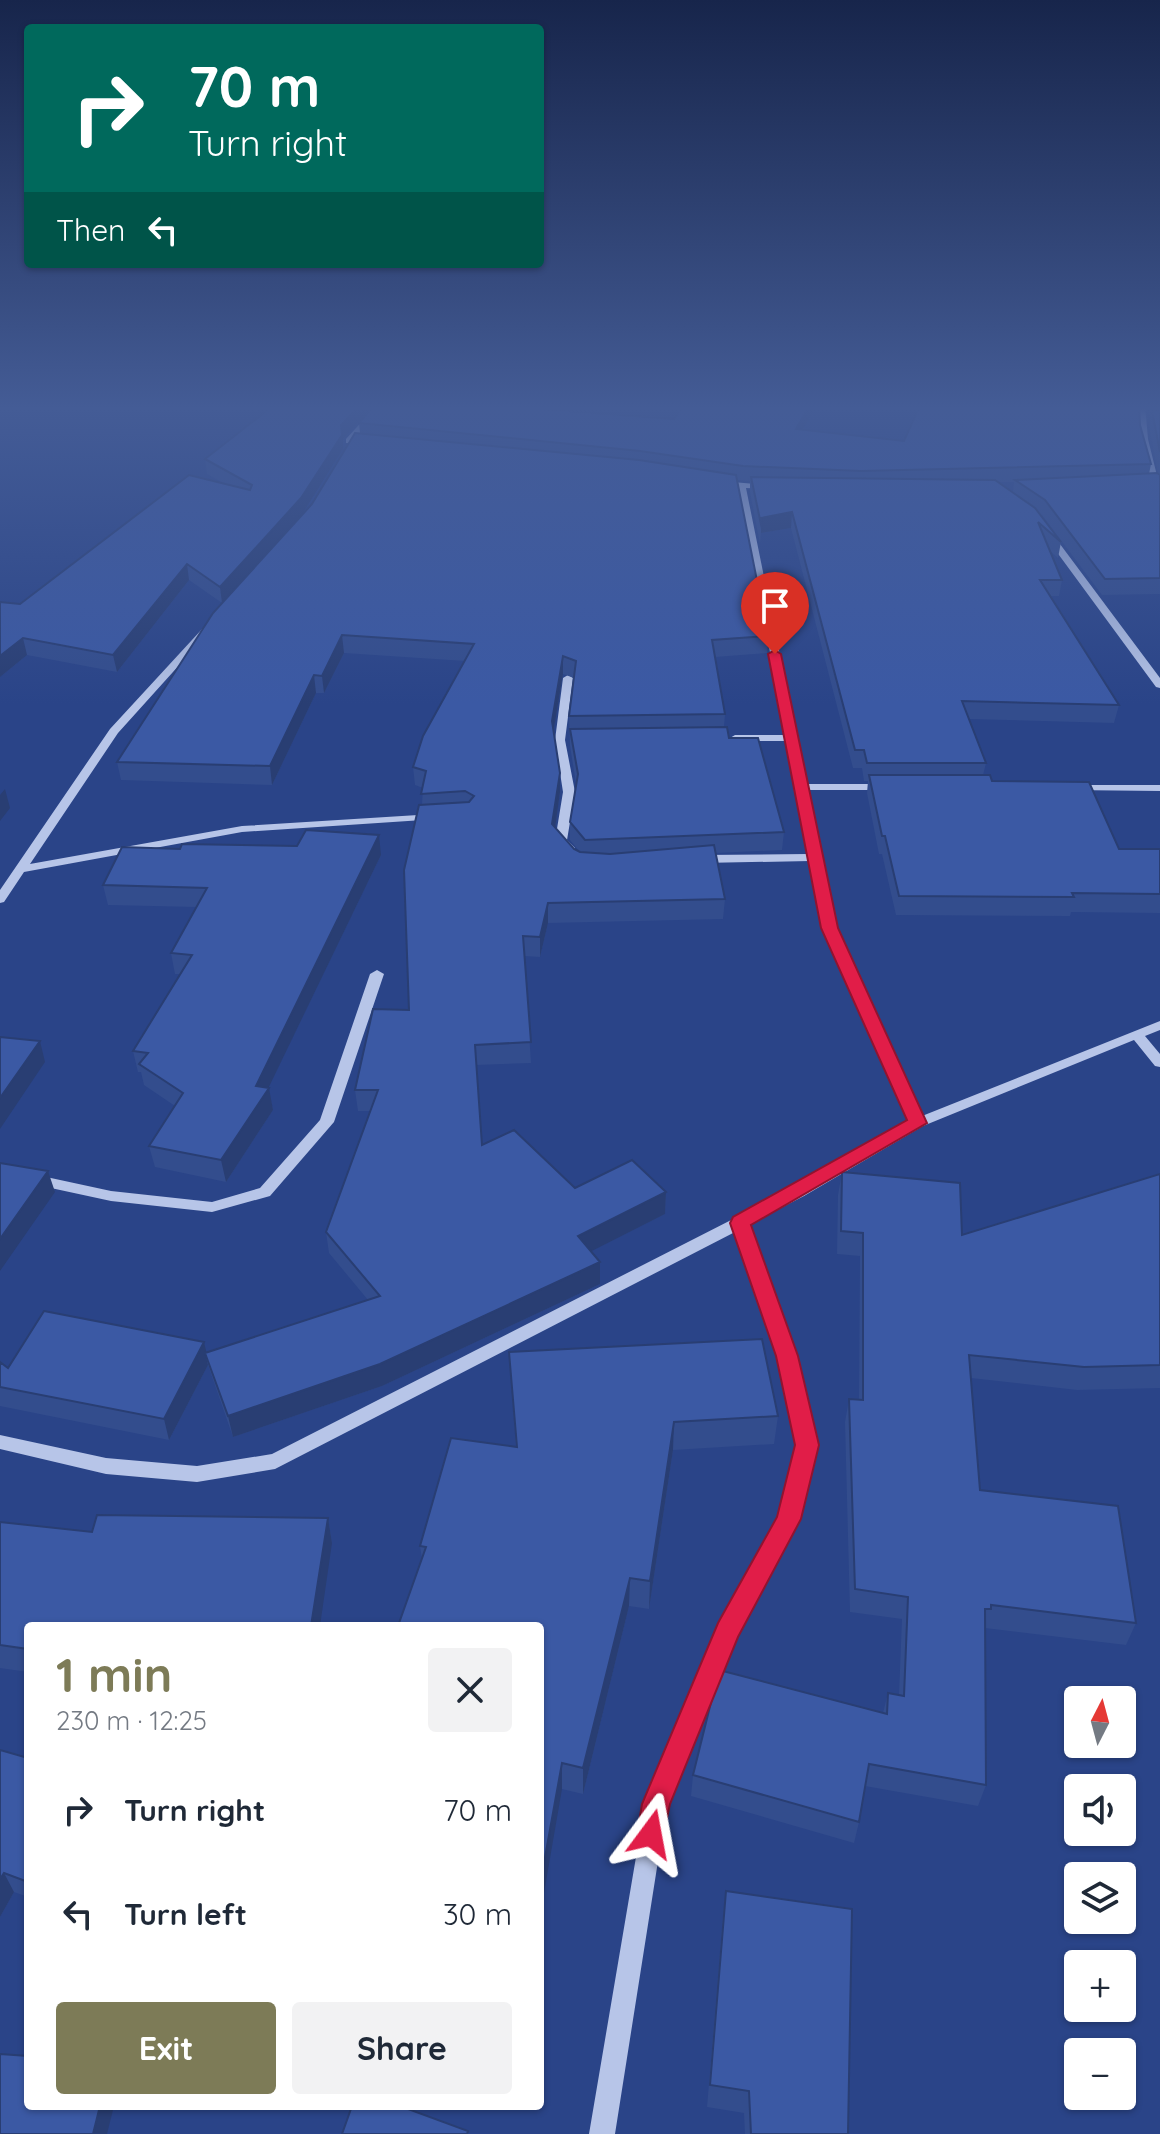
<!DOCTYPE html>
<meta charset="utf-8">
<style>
body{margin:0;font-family:Quicksand,sans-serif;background:#f2f2f3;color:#1f2937;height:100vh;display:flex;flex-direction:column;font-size:30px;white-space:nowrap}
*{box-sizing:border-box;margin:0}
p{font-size:26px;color:#747a83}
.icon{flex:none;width:44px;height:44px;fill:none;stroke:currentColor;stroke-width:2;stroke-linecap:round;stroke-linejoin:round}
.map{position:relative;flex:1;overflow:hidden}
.details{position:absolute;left:24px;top:1622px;width:520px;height:488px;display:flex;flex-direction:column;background:#fff;border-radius:8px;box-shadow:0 2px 6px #0004}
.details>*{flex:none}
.top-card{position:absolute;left:24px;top:24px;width:520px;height:244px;border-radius:8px;box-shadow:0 2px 6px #0004;background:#00695c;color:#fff;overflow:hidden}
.needle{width:52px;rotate:6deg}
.tools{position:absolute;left:1064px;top:1686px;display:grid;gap:16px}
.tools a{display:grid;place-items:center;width:72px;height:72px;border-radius:8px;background:#fff;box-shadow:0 2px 6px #0004;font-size:40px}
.pin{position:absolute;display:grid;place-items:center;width:68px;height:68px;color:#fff;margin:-82px -34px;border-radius:50% 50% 50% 0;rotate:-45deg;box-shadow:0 0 8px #0007}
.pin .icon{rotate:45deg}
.me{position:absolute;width:88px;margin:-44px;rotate:13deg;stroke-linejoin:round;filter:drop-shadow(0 0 6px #0008)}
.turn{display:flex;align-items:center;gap:28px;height:168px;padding:0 32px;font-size:36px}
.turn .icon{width:104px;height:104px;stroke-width:2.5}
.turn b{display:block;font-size:56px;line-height:68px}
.then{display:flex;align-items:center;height:76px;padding:0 32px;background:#0003;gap:16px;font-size:30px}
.round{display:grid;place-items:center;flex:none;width:84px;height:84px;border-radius:8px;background:#f2f2f3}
.headline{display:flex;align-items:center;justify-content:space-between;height:136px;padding:0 32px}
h1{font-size:48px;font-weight:700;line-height:60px;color:#7d7b57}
.primary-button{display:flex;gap:16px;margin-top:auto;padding:16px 32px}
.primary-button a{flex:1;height:92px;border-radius:8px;background:#7d7b57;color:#fff;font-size:32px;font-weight:700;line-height:92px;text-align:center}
.primary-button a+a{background:#f2f2f3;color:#1f2937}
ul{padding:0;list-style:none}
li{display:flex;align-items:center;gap:24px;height:104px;padding:0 32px}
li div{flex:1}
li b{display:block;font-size:30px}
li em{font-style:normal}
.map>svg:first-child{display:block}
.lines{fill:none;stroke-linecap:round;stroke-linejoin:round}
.minor{fill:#b7c5e8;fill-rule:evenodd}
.wall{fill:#334d8d;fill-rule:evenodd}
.shaded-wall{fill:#293e73}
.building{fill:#3b59a4;stroke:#293e73;stroke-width:2}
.route{fill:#e11d48;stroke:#92132f;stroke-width:2}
</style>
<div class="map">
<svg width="1160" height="2134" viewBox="0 0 1160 2134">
<rect width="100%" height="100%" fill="#2a4488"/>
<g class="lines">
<!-- minor -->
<path class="minor" d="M377 405H384L355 439 369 440V444L346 443V439Z
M1138 405H1145L1148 439 1160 488 1152 483 1140 439Z
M721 481 768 485 772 487 768 489 746 488 806 784H885L891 787 885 790H807L820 854 823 857 821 859 835 928 922 1116 1160 1021V1030L1145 1036 1160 1054V1067L1155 1066 1134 1040 923 1126 804 1196 748 1225 796 1356 816 1445 798 1519 736 1636 667 1804 615 2134H589L645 1804 721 1626 780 1518 798 1445 778 1356 735 1232 275 1469 197 1482 106 1474 0 1449V1435L106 1458 197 1466 272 1454 794 1188 910 1121 823 928 810 861 701 863 695 859 701 855 808 854 787 741H735L730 738 735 735H786L738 487 718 485V481Z
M1045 532H1051L1160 678V688L1156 687 1045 536Z
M206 627 211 630 209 632 118 733 30 864 242 826 434 814 438 815V819L242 832 24 872 4 902 0 903V890L110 729 203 628Z
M568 675 573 678 565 740 575 792 567 840 575 848 569 852 555 841 563 792 555 740 563 678Z
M1074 785H1160V791L1070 790 1068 788Z
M377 970 384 974 334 1122 270 1196 212 1212 111 1201 0 1177V1167L111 1191 212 1202 260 1188 320 1120 370 974Z"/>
</g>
<!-- wall -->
<path class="wall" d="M374 405 343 439V449L303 513 222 603 189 580 117 672 27 655 0 677 20 604 225 484 207 474 205 459Z
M1146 405H1160V594L1102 595 1042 515 1038 512 1061 542 1058 558 1050 551 1062 580 1059 596H1051L1119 705 1114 723 969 719 986 763 983 775 1119 849H1160V913L1071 912 1070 916 896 915 882 854H879L867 793 868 781H864L862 768H853L791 528 761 533 760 544 750 492V481L737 480 768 636 767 653 715 657 725 714 724 727 784 832 782 850 716 853 725 899 723 919 548 923 540 957 524 956 531 1063 476 1065 482 1145 575 1188 666 1192 665 1214 591 1251 600 1262V1284L382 1386 233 1437 208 1365 169 1440 0 1406V1362L8 1368 207 1352 368 1300 329 1253 326 1232 370 1111H358L355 1090 409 1010 423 788 415 785 413 767 465 661 344 653 324 693H316L272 785 121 780 117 762 312 504 360 433 359 423 528 407 803 429 904 441 1140 425 1151 464 1149 474H1158L1149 425 1151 415H1149ZM998 482H1014L1013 492ZM563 674 574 678 569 716 570 746 576 783 570 822V840L580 852 574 849 555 827 560 792 553 732Z
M381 855 268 1088 273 1110 226 1182 155 1167 149 1146 175 1106 144 1085 141 1072H138L133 1051 181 974H175L171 953 196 907 108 905 103 885Z
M842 1172 962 1235 1160 1174V1388L1077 1390 971 1378 980 1490 1136 1623 1126 1645 985 1628 986 1785 978 1806 865 1786 859 1822 854 1843 691 1796 693 1775 883 1713 888 1693 899 1695 902 1619 850 1612 845 1422 849 1399 859 1400 860 1256 837 1254 838 1195Z
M509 1352 778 1416 774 1444 673 1450 649 1609 629 1606 583 1794 562 1789 422 1559 420 1546 516 1447Z
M328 1518 332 1543 28 1626V1672L0 1668V1522L92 1532Z
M0 1750 28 1758V1897L14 1892 0 1917Z
M726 1891 848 2134H745L744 2113 707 2107 723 1915Z"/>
<!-- shaded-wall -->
<path class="shaded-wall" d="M360 405H374L343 439V449L303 513 222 603 220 587 341 425Z
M810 405H817L795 443 796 429Z
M792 512 791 528 761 533V518Z
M187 564 189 580 117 672 113 655Z
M342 635 344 653 324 693 322 676Z
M23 638 27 655 0 677V656Z
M563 656V674L552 740V721Z
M314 675 316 693 272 785 270 766Z
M560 773V792L553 843 552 824Z
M5 789 10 808 0 821V795Z
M379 835 381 855 266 1093 269 1088 273 1110 226 1182 221 1160 256 1086Z
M548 903V923L540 957V937Z
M40 1041 45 1062 0 1129V1098Z
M48 1171 55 1192 0 1271V1239Z
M666 1192 665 1214 578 1258V1236Z
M600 1262V1284L382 1386 233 1437 228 1416Z
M204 1342 209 1363 205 1353 208 1365 169 1440 164 1419Z
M674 1422 673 1450 649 1609 650 1581Z
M328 1518 332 1543 320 1626H311Z
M630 1578 629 1606 583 1794V1768Z
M562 1763V1789L540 1916V1885Z
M4 1873 14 1892 0 1917V1879Z
M100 2106H114L107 2134H93Z"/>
<!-- building -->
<path class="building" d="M274 405H360L341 425 342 435 301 498 220 587 187 564 113 655 23 638 0 656V602L20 604 189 475 250 490 252 485 205 459Z
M374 405H518L517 407 674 419 682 408 699 409 700 405H810L796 429 904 441 920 405H1139L1140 425 1151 464 861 471 743 466 640 451 359 423Z
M1160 410V452L1152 411Z
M355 433 639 460 736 475 768 636 712 640 725 714 569 716 576 661 563 656 552 721 560 773 552 824 574 849 580 852 610 854 714 845 725 899 548 903 540 937 523 936 531 1042 475 1045 482 1145 514 1130 575 1188 632 1160 666 1192 578 1236 600 1262 380 1364 228 1416 205 1353 380 1296 326 1232 378 1090H355L373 1009 409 1010 404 870 419 805 469 802 474 796 465 791 421 794 426 771 413 767 423 736 474 644 342 635 322 676 314 675 270 766 117 762 213 613 312 504Z
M1157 473 1160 475V578L1105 579 1045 500 1015 480Z
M751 477 995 480 1035 508 1061 542 1038 522 1062 580H1040L1119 705 962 701 986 763H867L864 750H855L792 512 761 518 762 529Z
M727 727 729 738H758L784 832 585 840 570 822 578 774 570 729Z
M869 775H990L992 781 1089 782 1119 849H1160V894L1072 893 1074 897 899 896 885 836H882Z
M306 830 379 835 256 1086 269 1088 221 1160 149 1146 183 1093 139 1064 148 1053 133 1051 192 955 171 953 207 888 103 885 122 847 180 849 182 844 297 846Z
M0 1037 40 1041 0 1098Z
M0 1163 48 1171 0 1239Z
M842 1172 960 1183 962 1235 1160 1174V1365L1084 1367 969 1355 980 1490 1118 1506 1136 1623 991 1605V1609H985L986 1785 869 1764 859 1822 693 1775 719 1670 887 1714 888 1693 904 1696 908 1597 855 1589 849 1399 863 1400V1233L841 1231Z
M44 1311 204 1342 164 1419 0 1387V1362L8 1368Z
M762 1339 778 1416 674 1422 650 1581 630 1578 583 1768 562 1763 540 1885V1626H398L426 1547 420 1546 451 1438 517 1447 509 1352Z
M97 1515 328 1518 311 1626H28V1649L0 1645V1522L92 1532Z
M0 1750 28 1758V1882L4 1873 0 1879Z
M726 1891 852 1909 848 2134H751L749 2091 710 2085Z
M0 2054 28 2056V2106H100L93 2134H0Z
M352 2106H400L468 2131 467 2134H342Z"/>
<!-- sky -->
<linearGradient id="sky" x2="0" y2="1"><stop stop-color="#17254b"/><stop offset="0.58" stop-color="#445c96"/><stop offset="1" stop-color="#445c96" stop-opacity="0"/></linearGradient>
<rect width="1160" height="704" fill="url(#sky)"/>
<!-- route -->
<path class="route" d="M775 650 781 654 838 928 927 1123 751 1225 798 1356 819 1445 801 1519 738 1637 670 1804 661 1845 651 1849 641 1845 637 1834 642 1804 718 1623 777 1517 795 1445 776 1356 730 1223 733 1217 907 1120 821 928 768 654Z"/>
</svg>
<div class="tools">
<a><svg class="needle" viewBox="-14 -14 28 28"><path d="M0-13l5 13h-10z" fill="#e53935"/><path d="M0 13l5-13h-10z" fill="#747a83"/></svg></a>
<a><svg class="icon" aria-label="sound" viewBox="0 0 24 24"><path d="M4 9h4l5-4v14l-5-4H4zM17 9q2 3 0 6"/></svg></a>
<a><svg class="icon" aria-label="layers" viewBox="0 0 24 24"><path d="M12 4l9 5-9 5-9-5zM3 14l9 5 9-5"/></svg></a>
<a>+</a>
<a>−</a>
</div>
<div class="pin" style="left:775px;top:654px;background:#d93025"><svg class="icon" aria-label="arrive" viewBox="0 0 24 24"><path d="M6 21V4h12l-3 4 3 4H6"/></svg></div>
<svg class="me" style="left:651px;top:1834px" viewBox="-20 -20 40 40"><path d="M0-17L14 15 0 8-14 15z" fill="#e11d48" stroke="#fff" stroke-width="4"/></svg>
<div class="top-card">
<div class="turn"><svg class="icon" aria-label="right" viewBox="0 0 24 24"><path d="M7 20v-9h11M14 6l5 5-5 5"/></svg><div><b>70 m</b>Turn right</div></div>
<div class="then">Then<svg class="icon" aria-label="left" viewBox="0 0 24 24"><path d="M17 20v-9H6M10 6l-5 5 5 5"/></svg></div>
</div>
<section class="details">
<div class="headline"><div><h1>1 min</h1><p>230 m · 12:25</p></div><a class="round"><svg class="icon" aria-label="close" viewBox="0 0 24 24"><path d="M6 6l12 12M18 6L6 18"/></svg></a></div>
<ul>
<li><svg class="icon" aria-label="right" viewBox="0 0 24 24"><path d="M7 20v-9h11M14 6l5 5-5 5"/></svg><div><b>Turn right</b></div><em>70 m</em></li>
<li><svg class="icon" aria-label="left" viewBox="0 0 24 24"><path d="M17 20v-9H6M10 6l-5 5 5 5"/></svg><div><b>Turn left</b></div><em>30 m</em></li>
</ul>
<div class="primary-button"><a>Exit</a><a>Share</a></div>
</section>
</div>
